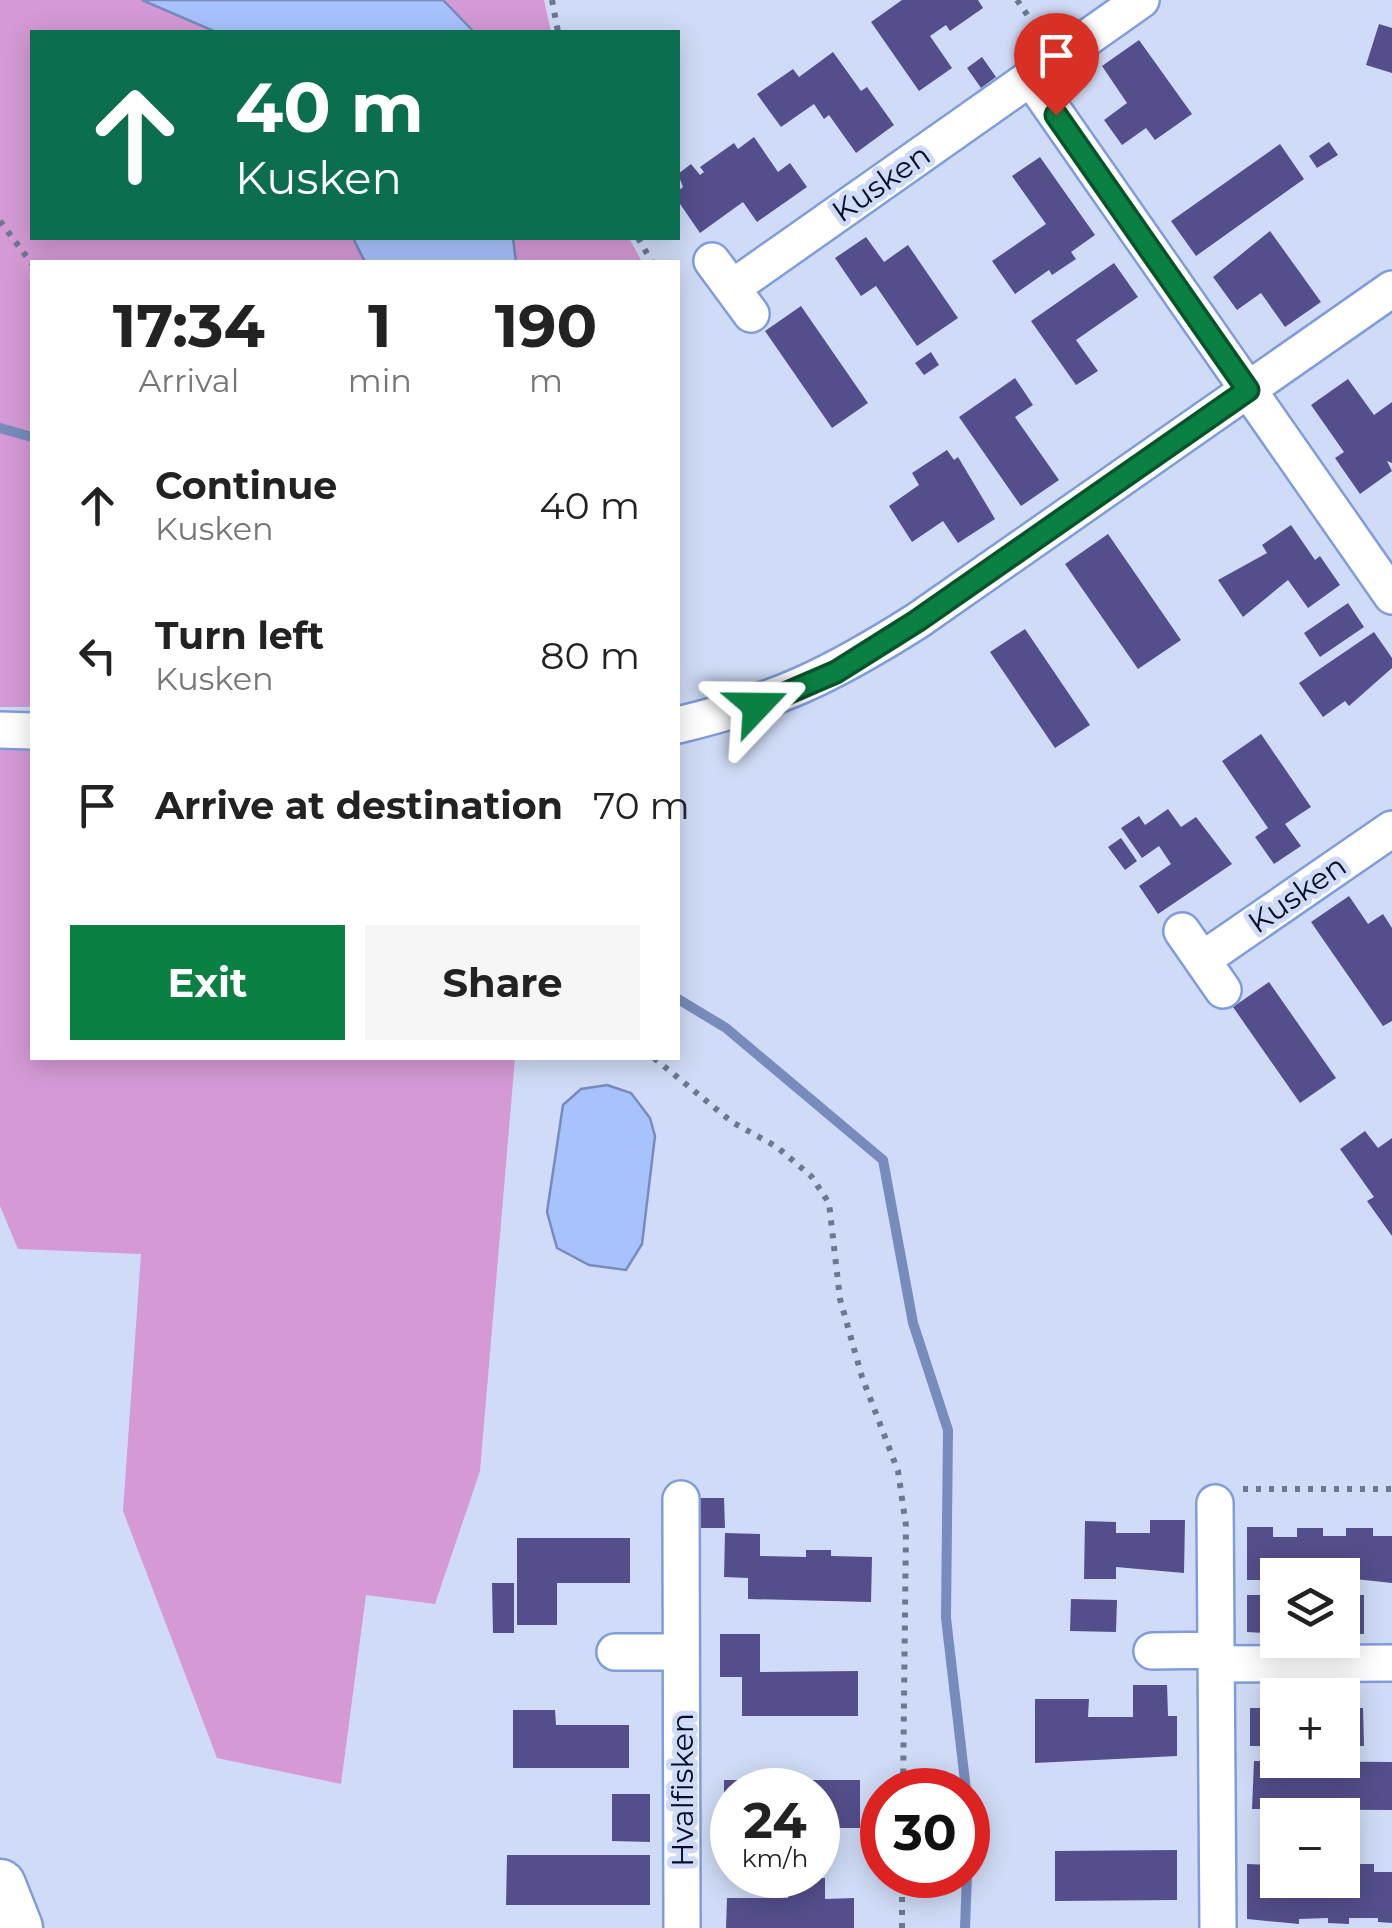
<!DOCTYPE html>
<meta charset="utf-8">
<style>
body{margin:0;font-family:Montserrat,sans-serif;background:#f6f6f6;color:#222;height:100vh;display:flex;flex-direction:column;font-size:38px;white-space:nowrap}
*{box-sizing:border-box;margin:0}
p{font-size:32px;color:#767676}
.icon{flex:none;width:55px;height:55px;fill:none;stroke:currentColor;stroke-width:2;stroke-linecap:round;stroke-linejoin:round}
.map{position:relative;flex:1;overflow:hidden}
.side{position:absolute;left:30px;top:260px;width:650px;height:800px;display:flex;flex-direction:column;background:#fff;border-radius:0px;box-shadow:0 5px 25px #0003}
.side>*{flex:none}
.hud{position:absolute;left:30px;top:30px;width:650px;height:210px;border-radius:0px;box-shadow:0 5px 25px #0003;background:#0b6e4f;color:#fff;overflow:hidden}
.controls{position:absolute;left:1260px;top:1558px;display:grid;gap:20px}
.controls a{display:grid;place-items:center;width:100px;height:100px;border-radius:0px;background:#fff;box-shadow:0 5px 25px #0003;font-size:50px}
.speed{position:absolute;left:710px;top:1768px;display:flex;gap:20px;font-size:50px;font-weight:700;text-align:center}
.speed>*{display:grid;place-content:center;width:130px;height:130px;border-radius:50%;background:#fff;box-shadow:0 5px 25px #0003;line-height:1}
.speed small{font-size:25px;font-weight:400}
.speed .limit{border:15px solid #d22;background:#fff;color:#111}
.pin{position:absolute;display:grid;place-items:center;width:85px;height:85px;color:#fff;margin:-102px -42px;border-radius:50% 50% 50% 0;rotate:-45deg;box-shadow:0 0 10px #0007}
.pin .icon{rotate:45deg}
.me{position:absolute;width:110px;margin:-55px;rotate:67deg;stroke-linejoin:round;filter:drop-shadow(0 0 8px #0008)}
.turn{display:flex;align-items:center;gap:35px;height:210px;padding:0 40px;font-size:45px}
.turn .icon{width:130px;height:130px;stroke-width:2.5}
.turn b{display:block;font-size:70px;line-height:85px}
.eta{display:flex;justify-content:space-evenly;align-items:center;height:170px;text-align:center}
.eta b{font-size:60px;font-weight:700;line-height:70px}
.cta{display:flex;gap:20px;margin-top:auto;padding:20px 40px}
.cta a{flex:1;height:115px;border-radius:0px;background:#0b8043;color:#fff;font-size:40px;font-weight:700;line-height:115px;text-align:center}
.cta a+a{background:#f6f6f6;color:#222}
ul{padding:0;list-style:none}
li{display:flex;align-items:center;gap:30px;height:150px;padding:0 40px}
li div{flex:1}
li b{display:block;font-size:38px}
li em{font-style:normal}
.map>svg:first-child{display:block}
.green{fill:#d59ad6}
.water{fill:#a8c2fd;stroke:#778cbc;stroke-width:2.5}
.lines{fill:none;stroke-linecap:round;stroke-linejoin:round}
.stream{stroke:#778cbc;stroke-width:10}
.building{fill:#544f8c}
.street-casing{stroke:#819cdb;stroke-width:40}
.secondary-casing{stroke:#819cdb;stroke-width:55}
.path{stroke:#6d7790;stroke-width:6;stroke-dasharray:5 8;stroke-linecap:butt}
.street{stroke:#fff;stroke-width:35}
.secondary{stroke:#fff;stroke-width:50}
.route-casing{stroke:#07532c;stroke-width:25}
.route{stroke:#0b8043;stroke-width:18}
.labels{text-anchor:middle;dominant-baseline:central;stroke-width:10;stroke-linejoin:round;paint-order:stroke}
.street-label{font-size:30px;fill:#060e25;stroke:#d0dcf7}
</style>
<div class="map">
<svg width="1392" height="1928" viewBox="0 0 1392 1928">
<rect width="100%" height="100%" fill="#d0dcf7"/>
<!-- green -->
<path class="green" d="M0 0H544L551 32H32V238H629L642 262H32V707H0Z
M0 745 32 746V1058H515L480 1471 435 1604 366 1595 341 1784 217 1758 123 1511 141 1254 18 1249 0 1206Z"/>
<!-- water -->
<path class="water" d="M142 0H443L474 32H216Z
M353 238H513L516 262H365Z
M607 1085 631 1093 650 1118 655 1136 642 1244 626 1270 589 1265 557 1248 547 1212 563 1105 581 1089Z"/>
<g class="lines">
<!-- stream -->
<path class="stream" d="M0 428 32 437
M678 999 726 1028 883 1160 913 1323 948 1430 946 1618 966 1790
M968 1800V1861
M965 1928 967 1875"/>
</g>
<!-- building -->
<path class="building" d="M902 0H978L983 8 950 31 946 25 930 36 952 68 919 91 871 22Z
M1379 24 1392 28V73L1366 65Z
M1139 40 1192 114 1155 140 1146 128 1122 145 1104 120 1127 103 1102 66Z
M833 52 861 91 867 87 894 125 856 153 829 115 824 119 814 104 781 127 757 94 793 69 799 77Z
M982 57 996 77 981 88 967 68Z
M754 137 778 172 790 163 807 187 757 222 743 202 700 233 678 201V191L683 187 678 174 691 164 700 175 704 172 700 167 734 143 738 149Z
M1329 142 1338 155 1317 168 1309 156Z
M1280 144 1304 179 1196 256 1171 221Z
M1040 157 1095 235 1071 252 1076 259 1052 275 1049 270 1015 294 992 261 1046 224 1012 176Z
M1270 231 1321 302 1285 327 1261 293 1237 310 1213 277Z
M866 237 884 262 908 245 958 318 917 346 876 286 861 296 835 258Z
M1114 263 1138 297 1076 340 1098 371 1076 385 1031 321Z
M801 306 868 403 832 428 765 331Z
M931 352 939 365 924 375 915 363Z
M1015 378 1033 405 1015 417 1059 480 1021 506 959 417Z
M1348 379 1374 415 1392 402V463L1387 461 1392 471 1360 494 1335 458 1344 452 1311 405Z
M947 450 954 460 958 457 995 519 958 543 943 521 912 542 889 506 919 485 912 473Z
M1291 525 1315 560 1320 556 1340 585 1308 608 1288 580 1243 617 1218 580 1267 553 1262 545Z
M1108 534 1181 640 1138 669 1065 564Z
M1348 603 1364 627 1320 657 1304 633Z
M1025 629 1090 725 1055 748 990 652Z
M1374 632 1392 658V668L1349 706 1345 701 1323 717 1299 683Z
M1261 734 1311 807 1285 824 1301 846 1274 864 1255 837 1268 828 1222 761Z
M1168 809 1181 827 1196 817 1232 864 1158 914 1139 886 1171 864 1159 846 1142 858 1121 828 1139 816 1145 825Z
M1121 838 1137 861 1125 870 1108 847Z
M1349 896 1368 924 1383 914 1392 928V1021L1383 1026 1311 922Z
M1269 982 1336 1078 1300 1103 1233 1007Z
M1365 1131 1378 1148 1392 1138V1236L1367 1201 1374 1197 1340 1149Z
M700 1498H724L725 1528H700Z
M1150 1520H1185L1184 1573 1116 1567V1579H1084L1085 1521 1116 1522V1533H1150Z
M1247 1527H1273V1537H1297V1528H1323V1536H1346V1528H1373V1536H1392V1583L1346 1578 1342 1583V1575H1278V1580H1247Z
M725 1533 760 1534V1556L806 1557V1550H831V1556L872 1557 871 1602 748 1599V1578L724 1577Z
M517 1538H630V1583H557V1625H517Z
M492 1583H514V1633H493Z
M1247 1595H1264V1633L1247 1632Z
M1347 1595H1364V1634H1347Z
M1071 1599 1117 1600 1116 1632 1070 1631Z
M720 1634H760V1672L858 1671V1716H742V1677H720Z
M1133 1685H1167L1168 1716H1177V1756L1035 1763V1699H1089L1088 1717H1133Z
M1250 1708H1267L1266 1746H1250Z
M1347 1708H1363L1364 1746H1347Z
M513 1710H555L556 1725H629V1768H513Z
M1254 1761 1392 1762V1810L1252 1809Z
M724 1780H860V1828H818V1790H732V1828H724Z
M612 1794H650V1842L612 1841Z
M1177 1850V1900L1055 1901V1851Z
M507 1855H650V1905H506Z
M1247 1864 1275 1865 1278 1880H1342L1346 1864H1374V1872H1392V1923L1378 1922V1918H1349V1924L1328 1923V1918L1299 1919V1924L1247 1919Z
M788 1878H825V1899L854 1898V1928H726L727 1898H788Z"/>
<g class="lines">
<!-- street casing -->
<g class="street-casing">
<path id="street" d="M1030 77 1392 596
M712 261 751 314
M732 288 1141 0
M678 725C778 701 830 676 917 621L1392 289
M0 730 32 731
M1182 931 1223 990
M1202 960 1392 829
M681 1499 682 1928
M1215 1503 1218 1928
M1152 1651 1216 1650
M615 1652H681
M1216 1664 1392 1663"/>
</g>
<!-- secondary casing -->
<g class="secondary-casing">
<path id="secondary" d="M0 1885 17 1928"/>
</g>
<!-- path -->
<path class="path" d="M552 0 558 32
M1017 0 1039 32
M0 221 32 264
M638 238 652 262
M654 1058 732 1122 777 1147 811 1176 829 1203 840 1299 862 1377 898 1471 906 1526 903 1790
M1243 1489H1392
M902 1928V1875"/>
<!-- street -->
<use href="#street" class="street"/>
<!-- secondary -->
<use href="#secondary" class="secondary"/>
</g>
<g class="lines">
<!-- route casing -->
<g class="route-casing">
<path id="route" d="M757 706 836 672 917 621 1248 390 1056 115"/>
</g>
<!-- route -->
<use href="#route" class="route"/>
</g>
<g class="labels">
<!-- street labels -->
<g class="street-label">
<text transform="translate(881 183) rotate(-35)">Kusken</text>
<text transform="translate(1297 894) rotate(-35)">Kusken</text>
<text transform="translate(682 1790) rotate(-90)">Hvalfisken</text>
</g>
</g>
</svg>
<div class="controls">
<a><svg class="icon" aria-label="layers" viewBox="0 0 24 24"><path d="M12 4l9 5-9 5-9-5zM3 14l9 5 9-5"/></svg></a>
<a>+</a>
<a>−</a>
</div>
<div class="speed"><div>24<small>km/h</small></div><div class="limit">30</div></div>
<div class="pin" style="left:1056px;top:115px;background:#d93025"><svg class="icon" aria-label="arrive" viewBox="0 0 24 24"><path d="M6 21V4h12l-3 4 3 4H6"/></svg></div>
<svg class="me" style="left:757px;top:706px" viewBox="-20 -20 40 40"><path d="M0-17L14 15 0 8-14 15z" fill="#0b8043" stroke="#fff" stroke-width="4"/></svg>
<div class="hud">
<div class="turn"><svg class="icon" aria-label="ahead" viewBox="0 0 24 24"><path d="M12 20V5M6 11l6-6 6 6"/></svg><div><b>40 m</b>Kusken</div></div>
</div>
<section class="side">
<div class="eta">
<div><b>17:34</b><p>Arrival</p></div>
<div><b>1</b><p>min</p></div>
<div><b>190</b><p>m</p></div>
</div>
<ul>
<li><svg class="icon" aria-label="ahead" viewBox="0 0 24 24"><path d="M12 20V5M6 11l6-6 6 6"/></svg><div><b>Continue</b><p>Kusken</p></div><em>40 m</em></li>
<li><svg class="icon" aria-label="left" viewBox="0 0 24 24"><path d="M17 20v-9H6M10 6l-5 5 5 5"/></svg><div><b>Turn left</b><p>Kusken</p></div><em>80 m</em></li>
<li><svg class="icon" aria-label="arrive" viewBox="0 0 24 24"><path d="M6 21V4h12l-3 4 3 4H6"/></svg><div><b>Arrive at destination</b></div><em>70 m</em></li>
</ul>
<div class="cta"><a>Exit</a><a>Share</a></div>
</section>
</div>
